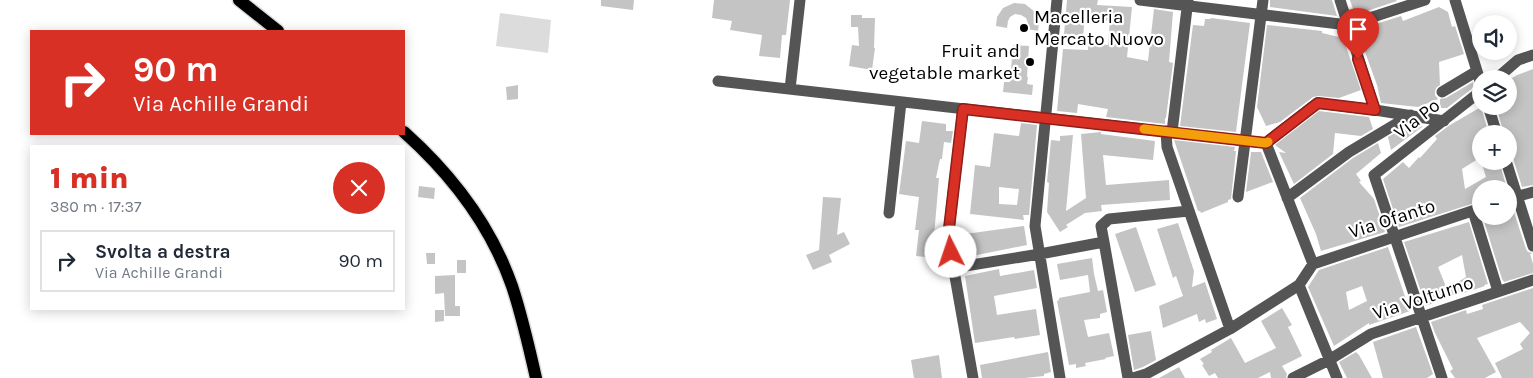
<!DOCTYPE html>
<html lang="it">
<meta charset="utf-8">
<style>
body{margin:0;font-family:Karla,sans-serif;background:#f2f2f3;color:#1f2937;height:100vh;display:flex;flex-direction:column;font-size:19px;white-space:nowrap}
*{box-sizing:border-box;margin:0}
p{font-size:16px;color:#747a83}
.icon{flex:none;width:28px;height:28px;fill:none;stroke:currentColor;stroke-width:2;stroke-linecap:round;stroke-linejoin:round}
.map{position:relative;flex:1;overflow:hidden}
.details{position:absolute;left:30px;top:145px;width:375px;height:165px;display:flex;flex-direction:column;background:#fff;border-radius:0px;box-shadow:0 2px 12px #0003}
.details>*{flex:none}
.guide{position:absolute;left:30px;top:30px;width:375px;height:105px;border-radius:0px;box-shadow:0 2px 12px #0003;background:#d93025;color:#fff;overflow:hidden}
.controls{position:absolute;left:1472px;top:15px;display:grid;gap:10px}
.controls a{display:grid;place-items:center;width:45px;height:45px;border-radius:50%;background:#fff;box-shadow:0 2px 12px #0003;font-size:25px}
.pin{position:absolute;display:grid;place-items:center;width:42px;height:42px;color:#fff;margin:-51px -21px;border-radius:50% 50% 50% 0;rotate:-45deg;box-shadow:0 0 5px #0007}
.pin .icon{rotate:45deg}
.me{position:absolute;width:55px;margin:-28px;rotate:356deg;stroke-linejoin:round;filter:drop-shadow(0 0 4px #0008)}
.turn{display:flex;align-items:center;gap:18px;height:105px;padding:0 20px;font-size:22px}
.turn .icon{width:65px;height:65px;stroke-width:2.5}
.turn b{display:block;font-size:35px;line-height:42px}
.round{display:grid;place-items:center;flex:none;width:52px;height:52px;border-radius:26px;background:#f2f2f3}
.headline{display:flex;align-items:center;justify-content:space-between;height:85px;padding:0 20px}
h1{font-size:30px;font-weight:800;line-height:38px;color:#d93025}
ul{padding:0;list-style:none}
li{display:flex;align-items:center;gap:15px;height:62px;margin:0 10px 8px;padding:0 10px;border:2px solid #e0e1e3;border-radius:0px}
li div{flex:1}
li b{display:block;font-size:19px}
li em{font-style:normal}
.map>svg:first-child{display:block}
.green{fill:#dcdcdc}
.building{fill:#c4c4c4;fill-rule:evenodd}
.lines{fill:none;stroke-linecap:round;stroke-linejoin:round}
.major-casing{stroke:#dbdbdb;stroke-width:15}
.minor{stroke:#555;stroke-width:11}
.major{stroke:#000;stroke-width:12}
.route-casing{stroke:#8d1f18;stroke-width:12}
.route{stroke:#d93025;stroke-width:9}
.slow{stroke:#f59e0b;stroke-width:9}
.poi-dot{fill:#000;stroke:#fff;stroke-width:2}
.labels{text-anchor:middle;dominant-baseline:central;stroke-width:4.5;stroke-linejoin:round;paint-order:stroke}
.poi-label{font-size:19px;fill:#000;stroke:#fff;text-anchor:start}
.street-label{font-size:19px;fill:#000;stroke:#fff}
</style>
<div class="map">
<svg width="1533" height="378" viewBox="0 0 1533 378">
<rect width="100%" height="100%" fill="#fff"/>
<!-- green -->
<path class="green" d="M500 13 551 20 548 53 496 46Z"/>
<!-- building -->
<path class="building" d="M601 0H634L633 10 601 6Z
M714 0H790L786 35H782L780 58 759 56 762 35 730 30 732 21 712 18Z
M1067 0H1098L1097 5 1132 7 1127 57 1148 61 1154 9 1173 12 1169 62 1173 63 1166 118H1165V124L1106 117 1108 109 1078 104 1077 113 1057 111 1063 49 1088 50V43L1108 45 1109 32 1110 21 1085 16 1083 36 1064 34Z
M1270 0H1332L1337 16 1270 7Z
M1350 0H1396L1397 1 1355 15Z
M1014 3 1025 4 1035 12 1039 22 1038 31 1027 29 1028 23 1026 18 1021 15 1015 14 1010 17 1008 21 1007 28 996 26 997 17 1003 8Z
M1439 7 1448 12 1452 27 1455 26 1464 54 1439 62 1440 85 1436 88 1435 92V95L1438 99 1418 107 1381 103 1377 85 1357 30 1401 16 1403 21Z
M851 15H862V18H875L874 48H875L872 70 849 66 852 45 859 46 858 27H851Z
M1211 18 1250 23 1236 132 1180 126 1193 25 1204 26 1205 19H1210Z
M1267 25 1322 31V33L1343 38 1361 90 1339 98 1318 96 1313 97 1280 122 1266 126 1257 107Z
M1013 45 1029 46 1027 77H1028L1027 84 1033 85 1032 95 1003 92 1004 82H1010Z
M1533 69V185L1522 187 1513 158 1509 142V134H1504L1496 106H1509V80L1517 75Z
M1473 82 1474 87 1447 108H1440V99L1446 98Z
M518 85V99L507 100 506 87Z
M1481 107 1489 134H1481V157L1462 169 1465 189 1486 177 1481 161H1499L1507 189H1481V201L1399 227 1383 179 1403 162 1409 168 1419 157 1420 158 1437 139 1435 136 1450 125Z
M1319 111 1369 117 1373 129 1361 136 1335 133 1333 154 1294 184 1279 152 1286 153 1275 145Z
M922 121 946 124V131H953L951 143 944 142 942 159H940L936 178H939L934 236 938 237 935 258 916 256 919 230H915L919 197 899 194 906 141 919 143Z
M1021 123 1037 125 1029 215H1023L1024 220 970 214 975 165 990 167 994 133 1019 136ZM999 187 1019 189 1017 205 999 204Z
M1412 123 1421 125 1422 127 1391 150 1388 137Z
M1101 132V134L1155 141 1153 160 1103 155 1106 185 1169 180 1170 200 1101 205 1102 211 1085 213 1066 225 1068 227 1060 232 1047 212 1049 183 1047 182 1051 140 1060 141V136L1073 135 1066 211 1086 198 1081 134Z
M1174 140 1235 147 1234 151H1236L1231 199 1228 200V202L1201 213 1200 211H1198Z
M1378 143 1381 153 1356 174 1361 181 1359 182 1374 199 1385 232 1321 251 1316 234 1300 198 1353 158Z
M1251 152H1261L1273 182 1246 192Z
M419 186 435 188 434 199 418 197Z
M823 197 841 198 837 235 844 232 850 244 829 255 832 262 813 270 806 255 819 250Z
M1509 206H1512L1526 249 1528 252 1533 253 1530 254 1533 264V273L1504 282 1502 279 1483 218 1489 216H1509Z
M1469 222 1488 284 1484 285 1485 286 1464 293 1463 291 1426 306 1404 242ZM1462 255 1466 277 1447 289 1438 267Z
M1178 223 1194 271 1192 287 1205 282 1217 319 1206 323 1205 319 1199 322 1197 314 1163 328 1159 306 1183 296 1176 276 1173 278 1157 229Z
M1024 226 1027 245 962 258 958 235Z
M1136 227 1156 285 1135 292 1115 234Z
M1388 247 1410 311 1369 325V323L1334 346 1308 287 1319 270ZM1362 286 1367 301 1349 310 1346 292Z
M426 253H435V264H427Z
M1092 258 1094 274 1098 291 1103 290 1107 312 1100 314V318L1084 320 1088 337 1109 333 1114 356 1105 358 1106 359 1085 363 1086 366 1076 368V364L1069 365 1057 301 1059 300V298L1090 292 1088 275 1060 280 1057 264Z
M457 260H466V273H457Z
M999 269 1000 276 1034 270 1037 288 994 296 997 315 1036 309 1040 335 1015 339 1014 337 975 343 965 276Z
M455 275V306H460V316H445L444 293 435 294V276Z
M1533 288V378H1502L1495 363 1523 349 1520 344 1530 333 1520 322 1477 338 1496 372 1485 378H1455L1450 371 1453 369 1435 333 1431 322 1466 310 1467 314 1483 309 1482 305Z
M1282 308 1292 325 1288 327 1302 356 1282 366 1287 374 1286 378H1271L1270 372 1258 378H1218L1215 373 1209 376 1202 365 1204 364 1200 359 1212 352 1211 350 1231 338 1245 363 1276 348 1261 321Z
M435 310H444V321L435 322Z
M1416 327 1433 374 1427 378H1383L1373 342Z
M1151 331 1156 360 1143 367 1134 370 1128 335Z
M1048 352 1051 372 1044 374V376L1025 378H982L980 365Z
M1356 352 1359 355 1372 378H1347L1339 362Z
M939 355 942 378H914L911 360Z
M1179 367 1185 378H1159Z"/>
<g class="lines">
<!-- major casing -->
<g class="major-casing">
<path id="major" d="M239 0 278 31
M404 132C451 174 491 226 512 286 522 316 529 347 536 378"/>
</g>
<!-- minor -->
<path class="minor" d="M1057 0 1035 226 1060 378
M1140 0 1348 25 1425 0
M1340 0 1375 110
M1455 0 1481 84
M1496 79 1518 60 1533 55
M718 81 1266 143 1317 103 1375 110 1444 121
M790 89 800 0
M1442 92 1477 71
M1488 106 1497 134
M963 109 948 237 973 378
M1166 131 1167 147 1230 329
M1172 132 1188 0
M1266 143 1313 264 1299 285 1337 378
M1506 161 1533 246
M1238 197 1263 0
M1287 198 1349 152 1411 115
M1509 199 1533 192
M1473 211 1498 291
M889 213 901 102
M1104 242 1128 378
M1313 264 1481 208
M953 268 1040 254 1104 242 1101 226 1109 219 1189 211
M1133 378 1146 374 1230 329 1299 285
M1293 378 1329 360 1371 334 1533 280
M1442 378 1374 175 1481 91"/>
<!-- major -->
<use href="#major" class="major"/>
</g>
<g class="lines">
<!-- route casing -->
<g class="route-casing">
<path id="route" d="M951 252 948 237 963 109 1266 143 1318 103 1375 110 1358 59"/>
</g>
<!-- route -->
<use href="#route" class="route"/>
<!-- slow -->
<path class="slow" d="M1144 129 1266 143 1268 142"/>
</g>
<!-- markers -->
<g class="poi-dot">
<circle cx="1024" cy="28" r="5"/>
<circle cx="1030" cy="62" r="5"/>
</g>
<g class="labels">
<!-- poi labels -->
<g class="poi-label">
<text x="1034" y="17">Macelleria<tspan x="1034" dy="22">Mercato Nuovo</tspan></text>
<text x="1020" y="51" text-anchor="end">Fruit and<tspan x="1020" dy="22">vegetable market</tspan></text>
</g>
<!-- street labels -->
<g class="street-label">
<text transform="translate(1417 119) rotate(-38)">Via Po</text>
<text transform="translate(1392 219) rotate(-18)">Via Ofanto</text>
<text transform="translate(1423 298) rotate(-18)">Via Volturno</text>
</g>
</g>
</svg>
<div class="controls">
<a><svg class="icon" aria-label="sound" viewBox="0 0 24 24"><path d="M4 9h4l5-4v14l-5-4H4zM17 9q2 3 0 6"/></svg></a>
<a><svg class="icon" aria-label="layers" viewBox="0 0 24 24"><path d="M12 4l9 5-9 5-9-5zM3 14l9 5 9-5"/></svg></a>
<a>+</a>
<a>−</a>
</div>
<div class="pin" style="left:1358px;top:59px;background:#d93025"><svg class="icon" aria-label="arrive" viewBox="0 0 24 24"><path d="M6 21V4h12l-3 4 3 4H6"/></svg></div>
<svg class="me" style="left:951px;top:252px" viewBox="-20 -20 40 40"><circle r="19" fill="#fff"/><path d="M0-13L10 11 0 6-10 11z" fill="#d93025"/></svg>
<div class="guide">
<div class="turn"><svg class="icon" aria-label="right" viewBox="0 0 24 24"><path d="M7 20v-9h11M14 6l5 5-5 5"/></svg><div><b>90 m</b>Via Achille Grandi</div></div>
</div>
<section class="details">
<div class="headline"><div><h1>1 min</h1><p>380 m · 17:37</p></div><a class="round" style="background:#d93025;color:#fff"><svg class="icon" aria-label="close" viewBox="0 0 24 24"><path d="M6 6l12 12M18 6L6 18"/></svg></a></div>
<ul>
<li><svg class="icon" aria-label="right" viewBox="0 0 24 24"><path d="M7 20v-9h11M14 6l5 5-5 5"/></svg><div><b>Svolta a destra</b><p>Via Achille Grandi</p></div><em>90 m</em></li>
</ul>
</section>
</div>
